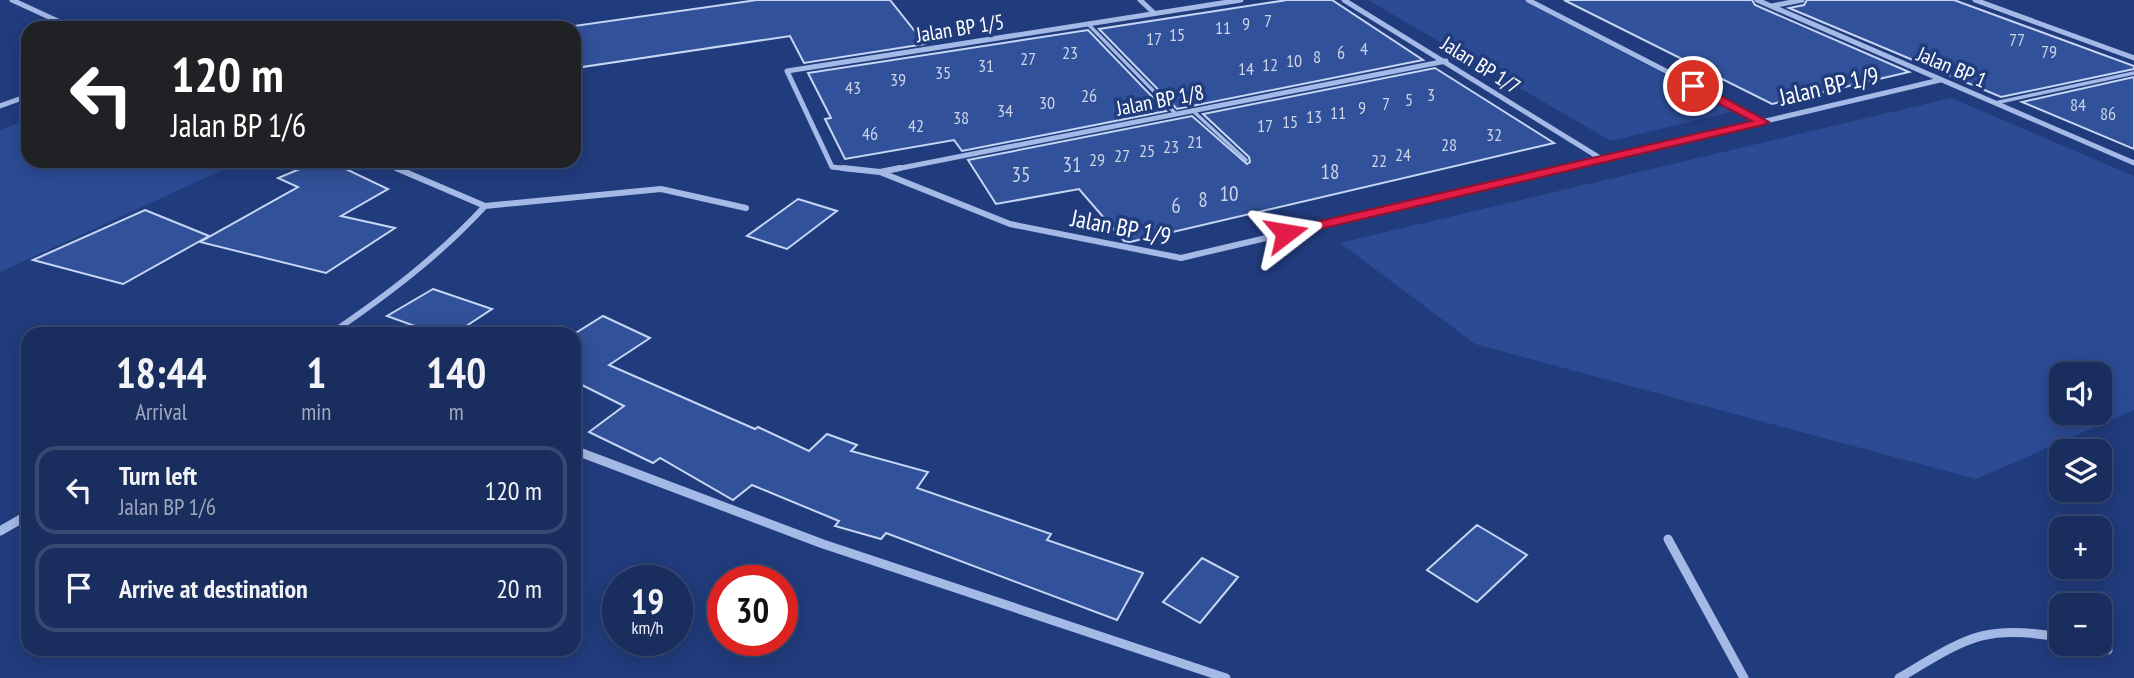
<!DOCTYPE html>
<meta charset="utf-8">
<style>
body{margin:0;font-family:"PT Sans Narrow",sans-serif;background:#223564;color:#f1f3f6;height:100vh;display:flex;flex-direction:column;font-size:26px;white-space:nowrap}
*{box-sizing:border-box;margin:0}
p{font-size:23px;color:#9fa8bc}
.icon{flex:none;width:38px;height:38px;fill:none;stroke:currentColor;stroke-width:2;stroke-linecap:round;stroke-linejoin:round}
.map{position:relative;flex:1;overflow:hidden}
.drawer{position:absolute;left:21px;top:327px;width:560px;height:329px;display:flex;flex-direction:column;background:#192d5e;border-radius:21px;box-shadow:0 4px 18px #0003,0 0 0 2px #374973}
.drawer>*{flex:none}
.banner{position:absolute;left:21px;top:21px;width:560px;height:147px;border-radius:21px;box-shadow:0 4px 18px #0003,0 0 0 2px #374973;background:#202124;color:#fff;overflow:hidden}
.controls{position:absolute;left:2049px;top:362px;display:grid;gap:14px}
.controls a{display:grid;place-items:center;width:63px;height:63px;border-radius:14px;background:#192d5e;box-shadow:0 4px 18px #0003,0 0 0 2px #374973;font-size:35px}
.speed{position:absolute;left:602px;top:565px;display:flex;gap:14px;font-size:35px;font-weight:700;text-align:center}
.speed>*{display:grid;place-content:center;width:91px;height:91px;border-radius:50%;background:#192d5e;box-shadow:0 4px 18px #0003,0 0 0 2px #374973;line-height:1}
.speed small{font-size:18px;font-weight:400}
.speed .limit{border:10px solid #d22;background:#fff;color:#111}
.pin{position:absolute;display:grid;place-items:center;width:60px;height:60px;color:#fff;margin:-30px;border:4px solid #fff;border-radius:50%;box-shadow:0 2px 7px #0007}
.me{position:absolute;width:77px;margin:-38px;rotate:76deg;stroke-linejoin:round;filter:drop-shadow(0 0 5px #0008)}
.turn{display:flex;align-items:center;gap:24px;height:147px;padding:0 35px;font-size:32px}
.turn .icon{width:91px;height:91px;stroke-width:2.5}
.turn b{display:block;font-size:49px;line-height:60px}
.eta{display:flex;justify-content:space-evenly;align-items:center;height:119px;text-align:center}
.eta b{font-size:42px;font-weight:700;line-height:49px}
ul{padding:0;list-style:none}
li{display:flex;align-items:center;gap:21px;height:88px;margin:0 14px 10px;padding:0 21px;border:4px solid #374973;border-radius:21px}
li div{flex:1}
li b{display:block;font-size:26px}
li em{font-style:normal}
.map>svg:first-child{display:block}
.green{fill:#2b4b95;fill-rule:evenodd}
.building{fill:#31519a;stroke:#c8d6f5;stroke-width:2}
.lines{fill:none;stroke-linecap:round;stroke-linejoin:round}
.service{stroke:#a5b9e6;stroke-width:3.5}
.minor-far2{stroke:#a5b9e6;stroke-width:5}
.minor-far1{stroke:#a5b9e6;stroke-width:6}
.minor{stroke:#a5b9e6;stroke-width:9}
.route{fill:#e11d48;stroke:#92132f;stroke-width:2}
.labels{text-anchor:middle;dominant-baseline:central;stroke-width:7;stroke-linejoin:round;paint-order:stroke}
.far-number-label{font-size:18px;fill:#ccd4e6}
.far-street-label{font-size:21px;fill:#fff;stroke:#213c7d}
.number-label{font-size:21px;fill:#ccd4e6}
.street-label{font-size:24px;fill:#fff;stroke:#213c7d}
</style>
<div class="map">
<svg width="2134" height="678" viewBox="0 0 2134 678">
<rect width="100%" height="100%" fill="#213c7d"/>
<!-- green -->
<path class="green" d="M1368 0H1522L1734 111 1611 141Z
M1951 98 2134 176V410L1976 479 1475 344 1340 243ZM2100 374V413H2062V374Z
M28 119V161H242L0 272V130Z"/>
<!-- building -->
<path class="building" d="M757 0H890L925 44 804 63 790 36 582 67 574 26Z
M1287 0H1332L1423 60 1177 109 1099 29Z
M1564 0H1752L1755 5 1909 72 1772 104Z
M1807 0H1954L2134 66V69L2001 97 1789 8 1804 5Z
M1088 30 1166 111 962 151 954 140 845 159 825 119 831 118 808 73Z
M1435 68 1554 143 1130 242 1124 241 1079 189 996 204 968 160 1192 116 1247 164 1250 162 1249 157 1203 114Z
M2134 77V149L2022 102Z
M319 161H329L388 189 341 216 395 228 326 273 200 242 298 187 278 178Z
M798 199 837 211 787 249 747 236Z
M145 210 209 236 123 284 33 260Z
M433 289 492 309 454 334H437L387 316Z
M603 316 650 338 609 365 755 429 758 427 809 451 827 434 857 445 851 451 928 472 917 488 1051 534 1047 540 1143 573 1117 620 886 533 881 539 835 526 839 521 752 485 733 500 660 458 653 463 589 432 624 406 580 384 574 388V334Z
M1477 525 1527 555 1477 602 1427 570Z
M1202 558 1238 577 1200 623 1163 602Z"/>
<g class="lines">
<!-- service -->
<path class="service" d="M1088 24 1175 113
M1995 103 2134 73
M1192 110 1246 160"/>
<!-- minor-far2 -->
<path class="minor-far2" d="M12 0 73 28
M1140 0 1154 13
M1344 0 1600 158
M1528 0 1763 121
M1757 0 2134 163
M1975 0 2134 58
M1772 6 1802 0
M0 106 28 96
M379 161 400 170
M859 170 832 167 787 71 1241 0
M891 170 1446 61
M1557 170 1940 80"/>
<!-- minor-far1 -->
<path class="minor-far1" d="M843 168 880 172 1010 224 1181 258 1564 168
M880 172 900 168
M485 206 661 189 746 208
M330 334C386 296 439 256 485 206L396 168"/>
<!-- minor -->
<path class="minor" d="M574 450 823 544 1226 678
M0 531 28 515
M1668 539 1744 678
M2085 644 2108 650
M1899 678C1964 640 1984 622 2062 638"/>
</g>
<!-- route -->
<path class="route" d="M1689 83H1697L1769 122 1763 125 1286 237 1279 233 1286 229 1752 121 1689 88Z"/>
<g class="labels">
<!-- far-number labels -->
<g class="far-number-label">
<text x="1268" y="20">7</text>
<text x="1246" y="23">9</text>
<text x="1223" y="27">11</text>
<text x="1177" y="34">15</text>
<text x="1154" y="38">17</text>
<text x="2017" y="39">77</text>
<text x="1364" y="48">4</text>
<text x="2049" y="51">79</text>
<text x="1070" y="52">23</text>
<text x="1341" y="52">6</text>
<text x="1317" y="56">8</text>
<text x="1028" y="58">27</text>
<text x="1294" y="60">10</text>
<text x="1270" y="64">12</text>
<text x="986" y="65">31</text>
<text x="1246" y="68">14</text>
<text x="943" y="72">35</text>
<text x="898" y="79">39</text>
<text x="853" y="87">43</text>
<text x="1431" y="94">3</text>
<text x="1089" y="95">26</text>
<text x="1409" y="99">5</text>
<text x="1047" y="102">30</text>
<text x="1386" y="103">7</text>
<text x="2078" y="104">84</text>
<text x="1362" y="107">9</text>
<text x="1005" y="110">34</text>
<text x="1338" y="112">11</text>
<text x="2108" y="113">86</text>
<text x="1314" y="116">13</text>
<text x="961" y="117">38</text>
<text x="1290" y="121">15</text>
<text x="916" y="125">42</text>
<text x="1265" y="125">17</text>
<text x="870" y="133">46</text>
<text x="1494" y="134">32</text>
<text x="1195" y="141">21</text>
<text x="1449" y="144">28</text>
<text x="1171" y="146">23</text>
<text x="1147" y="150">25</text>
<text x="1403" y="154">24</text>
<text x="1122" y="155">27</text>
<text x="1097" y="159">29</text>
<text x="1379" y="160">22</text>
</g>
<!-- far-street labels -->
<g class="far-street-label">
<text transform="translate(960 28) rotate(-9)">Jalan BP 1/5</text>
<text transform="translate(1481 65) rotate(32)">Jalan BP 1/7</text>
<text transform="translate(1952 67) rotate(23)">Jalan BP 1</text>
<text transform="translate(1160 100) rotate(-11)">Jalan BP 1/8</text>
</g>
<!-- number labels -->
<g class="number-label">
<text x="1072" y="164">31</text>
<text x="1330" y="171">18</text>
<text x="1021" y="174">35</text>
<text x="1229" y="193">10</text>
<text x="1203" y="199">8</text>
<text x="1176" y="205">6</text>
</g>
<!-- street labels -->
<g class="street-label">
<text transform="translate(1829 86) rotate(-13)">Jalan BP 1/9</text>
<text transform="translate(1121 227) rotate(11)">Jalan BP 1/9</text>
</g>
</g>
</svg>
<div class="controls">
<a><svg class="icon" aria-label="sound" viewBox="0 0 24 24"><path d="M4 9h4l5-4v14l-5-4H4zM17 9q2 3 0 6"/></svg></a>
<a><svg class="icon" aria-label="layers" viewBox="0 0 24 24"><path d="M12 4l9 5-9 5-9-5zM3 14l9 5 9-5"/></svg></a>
<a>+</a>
<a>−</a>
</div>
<div class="speed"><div>19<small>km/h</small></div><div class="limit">30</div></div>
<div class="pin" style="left:1693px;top:86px;background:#d93025"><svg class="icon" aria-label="arrive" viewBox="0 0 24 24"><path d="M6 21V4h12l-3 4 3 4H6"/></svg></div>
<svg class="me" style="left:1286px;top:233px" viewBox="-20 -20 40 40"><path d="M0-17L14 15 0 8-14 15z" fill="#e11d48" stroke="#fff" stroke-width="4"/></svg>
<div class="banner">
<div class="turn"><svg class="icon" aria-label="left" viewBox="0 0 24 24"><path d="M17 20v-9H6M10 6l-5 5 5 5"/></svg><div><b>120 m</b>Jalan BP 1/6</div></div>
</div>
<section class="drawer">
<div class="eta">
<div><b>18:44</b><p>Arrival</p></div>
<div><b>1</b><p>min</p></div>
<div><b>140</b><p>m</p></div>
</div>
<ul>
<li><svg class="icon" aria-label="left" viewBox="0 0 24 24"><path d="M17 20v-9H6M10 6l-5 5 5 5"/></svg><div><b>Turn left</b><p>Jalan BP 1/6</p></div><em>120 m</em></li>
<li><svg class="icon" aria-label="arrive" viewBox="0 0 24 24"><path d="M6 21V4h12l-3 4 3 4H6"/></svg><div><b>Arrive at destination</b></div><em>20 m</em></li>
</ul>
</section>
</div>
